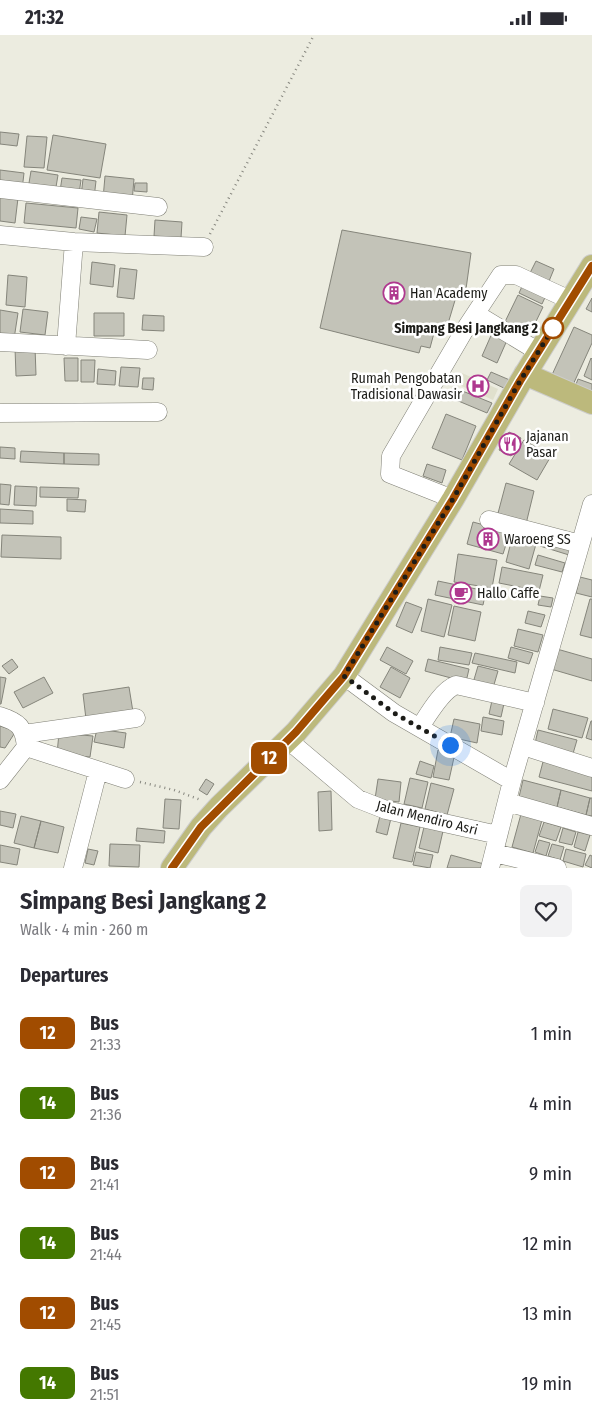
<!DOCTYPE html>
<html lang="en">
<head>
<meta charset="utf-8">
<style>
	body { margin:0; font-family:"Fira Sans Condensed",sans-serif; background:#f2f2f3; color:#2b2b33; height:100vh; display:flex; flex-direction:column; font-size:19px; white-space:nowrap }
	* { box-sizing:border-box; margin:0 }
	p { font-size:16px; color:#7c7c81 }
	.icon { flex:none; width:28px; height:28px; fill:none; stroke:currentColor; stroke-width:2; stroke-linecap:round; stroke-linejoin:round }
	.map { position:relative; height:833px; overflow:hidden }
	.sheet { display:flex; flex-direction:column; background:#fff; flex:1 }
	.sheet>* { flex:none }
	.badge { padding:0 10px; border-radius:8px; font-size:18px; line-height:32px }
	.you { position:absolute; width:25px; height:25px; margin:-12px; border:4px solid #fff; border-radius:50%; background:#1a73e8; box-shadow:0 0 0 8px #1a73e833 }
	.map>.badge { position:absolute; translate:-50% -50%; box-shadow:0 0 0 2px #fff }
	h2 { padding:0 20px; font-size:19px; line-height:45px }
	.round { display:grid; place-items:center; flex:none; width:52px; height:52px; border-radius:8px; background:#f2f2f3 }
	.overview { display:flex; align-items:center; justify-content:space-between; height:85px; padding:0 20px }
	h1 { font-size:24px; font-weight:700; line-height:38px }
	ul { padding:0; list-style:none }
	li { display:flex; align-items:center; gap:15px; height:70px; padding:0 20px }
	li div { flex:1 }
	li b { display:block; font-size:19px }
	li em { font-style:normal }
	li .badge { min-width:55px; font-weight:700; text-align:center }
	.status { display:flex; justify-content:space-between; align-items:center; height:35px; padding:0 25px; background:#fff; direction:ltr }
	.status svg { height:14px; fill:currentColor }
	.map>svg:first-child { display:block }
	.built { fill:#e0e0cd }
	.building { fill:#c3c3b8; stroke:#85857b }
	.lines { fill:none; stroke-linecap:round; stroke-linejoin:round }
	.minor-casing { stroke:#7f7f75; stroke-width:19 }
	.major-casing { stroke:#cdcdcc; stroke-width:24 }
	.path { stroke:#87877f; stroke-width:2.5; stroke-dasharray:1 4; stroke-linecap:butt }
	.minor { stroke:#fff; stroke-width:18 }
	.major { stroke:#bcb97c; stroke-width:22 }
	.line-casing { stroke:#fff; stroke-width:11 }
	.line { stroke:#a14c00; stroke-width:8 }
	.walk { stroke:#1c1c18; stroke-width:5; stroke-dasharray:0 9 }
	.stop-dot { fill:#fff; stroke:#a14c00; stroke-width:2.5 }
	.labels { text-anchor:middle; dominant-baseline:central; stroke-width:5; stroke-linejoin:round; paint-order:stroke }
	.poi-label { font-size:14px; fill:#1c1c18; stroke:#fff; text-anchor:start }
	.stop-label { font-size:14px; font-weight:bold; fill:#1c1c18; stroke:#fff; text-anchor:end }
	.street-label { font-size:14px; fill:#1c1c18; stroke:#fff }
</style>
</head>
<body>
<div class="status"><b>21:32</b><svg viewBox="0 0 49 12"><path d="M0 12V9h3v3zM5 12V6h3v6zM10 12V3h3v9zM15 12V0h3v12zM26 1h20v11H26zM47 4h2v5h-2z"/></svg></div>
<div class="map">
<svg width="592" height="833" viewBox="0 0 592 833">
	<rect width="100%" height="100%" fill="#ecece0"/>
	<!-- built -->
	<path class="built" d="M462 338 498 354 493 365 457 349Z"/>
	<!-- building -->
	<path class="building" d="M0 97 19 99 17 111 0 109Z
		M53 100 106 109 100 143 47 135Z
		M27 101 47 102 44 133 24 132Z
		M0 135 24 138 22 155 0 153Z
		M31 136 58 140 55 158 28 154Z
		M105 141 134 144 132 167 103 164Z
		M62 143 81 145 79 159 60 156Z
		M83 144 96 146 94 163 81 161Z
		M135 148H147V157L134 156Z
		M0 160 18 163 15 188 0 186Z
		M26 168 78 173 76 193 24 188Z
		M99 177 127 180 125 201 97 198Z
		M81 182 97 184 94 197 79 194Z
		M155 185 182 187 181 203 154 201Z
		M342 195 471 218 466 254 456 262 444 302 434 298 430 313 421 311 419 318 320 293Z
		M536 226 554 234 547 251 528 242Z
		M92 227 115 230 113 252 90 249Z
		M120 233 137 235 134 264 117 262Z
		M8 240 27 242 25 272 6 270Z
		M525 245 548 256 542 269 519 258Z
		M518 260 543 272 527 305 502 293Z
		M592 263V277L586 274Z
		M23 274 48 277 45 300 20 297Z
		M0 275 18 278 14 304 0 302Z
		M94 278H124V301H94Z
		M143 280 164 281V296L142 295Z
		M574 292 592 300V308L572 352 551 342Z
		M493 296 508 303 497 328 482 321Z
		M35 312 36 340 16 341 15 313Z
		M64 323H78V346H65Z
		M591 323 592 324V345L584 341Z
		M81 325H95L94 347H81Z
		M121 332 140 333 138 352 119 351Z
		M98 334 116 336 115 350 97 349Z
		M491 337 512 346 508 355 487 345Z
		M143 343H154L153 355 142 354Z
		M578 344 592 349V358L575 352Z
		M460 355 492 368 487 378 456 365Z
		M446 379 476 391 462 425 432 413Z
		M509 397 521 403 511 421 499 415Z
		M524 405 551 421 537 445 509 429Z
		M0 412 15 413V424L0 423Z
		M21 416 64 418V429L20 427Z
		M64 418 99 419V430L64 429Z
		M427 429 446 435 442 448 423 441Z
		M506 448 534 456 526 489 497 482Z
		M0 449 11 450 9 470 0 469Z
		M15 451 37 452 36 471 14 470Z
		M40 452 79 453 78 463 40 462Z
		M67 464 86 465 85 477 67 476Z
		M0 474 33 476V489L0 488Z
		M473 487 510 497 503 519 467 509Z
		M2 500 61 502V524L1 522Z
		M543 502 572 510 569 520 540 511Z
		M512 503 536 509 529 534 506 527Z
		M458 519 497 525 492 553 454 547Z
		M538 520 565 528 562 537 535 530Z
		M502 532 543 540 539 556 499 548Z
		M580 542 592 545V562L576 558Z
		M438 546 486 556 483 570 435 560Z
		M540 561 553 563 551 572 538 570Z
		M428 564 452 570 444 602 421 596Z
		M590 564H592V603L580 600Z
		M406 567 422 573 412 598 396 591Z
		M454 571 481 577 475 606 448 600Z
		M528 576 545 580 541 592 525 588Z
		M518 594 543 600 538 617 514 611Z
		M387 612 413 626 406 639 380 625Z
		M440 612 472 618 469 630 438 625Z
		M511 612 533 618 529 629 508 623Z
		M557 614 592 624V646L551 634Z
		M475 618 517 627 515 638 472 628Z
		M12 624 18 632 9 639 2 631Z
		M428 624 469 634 466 647 425 636Z
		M478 631 498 636 493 653 473 648Z
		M391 632 410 643 400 663 380 652Z
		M0 642 6 643 1 669H0Z
		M44 642 53 658 23 673 14 657Z
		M129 652 133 677 86 684 83 659Z
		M493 661 505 664 501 682 489 679Z
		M553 674 588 683 582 703 548 694Z
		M483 682 504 686 502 700 481 696Z
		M454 684 480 689 477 708 450 702Z
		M591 686H592V705L586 703Z
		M0 691 16 696 5 713 0 712Z
		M97 694 126 698 124 713 94 707Z
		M538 695 577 705 572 722 534 713Z
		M59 698 93 701 90 722 57 719Z
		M438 715 455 718 449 745 433 742Z
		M544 723 592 736V756L539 742Z
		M420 726 434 731 431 743 416 739Z
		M410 743 428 747 422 773 404 769Z
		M206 744 214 749 207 760 199 755Z
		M378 744 401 747 399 767 375 764Z
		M523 745 561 755 557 772 519 762Z
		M431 748 454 754 447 780 425 774Z
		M561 755 590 763 586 780 557 772Z
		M331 756 332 795 319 796 318 757Z
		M590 763H592V781L586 780Z
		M165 764 181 765 179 794 163 793Z
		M0 776 16 779 13 793 0 790Z
		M381 777 392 779 387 800 376 797Z
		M521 779 542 785 533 818 512 812Z
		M21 781 41 786 34 813 14 808Z
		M41 786 64 792 58 818 34 813Z
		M544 787 561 792 556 806 539 801Z
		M401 788 420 792 412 827 393 823Z
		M424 792 443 796 438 818 419 813Z
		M137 793 165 796 164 808 136 806Z
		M563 793 576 797 572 810 559 807Z
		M578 797 590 800 585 816 574 812Z
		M539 805 550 808 546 821 535 817Z
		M110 809 140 810 139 832 109 831Z
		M552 809 564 812 560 825 548 821Z
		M0 810 20 814 17 830 0 827Z
		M88 814 98 816 94 830 85 828Z
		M566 814 586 819 583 832 563 826Z
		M416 817 433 820 430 833 413 830Z
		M451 820 484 829 483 833H447Z
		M590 820 592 821V833L585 830Z"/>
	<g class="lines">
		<!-- minor casing -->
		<g class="minor-casing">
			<path id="minor" d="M0 154 158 172
				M0 200 74 207 204 212
				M476 279 539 317
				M0 307 148 315
				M66 311 74 207
				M0 378 158 377
				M453 464 390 439 391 421 464 296 501 240H516L570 265
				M489 485 580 509
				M344 641 394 678 512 746
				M0 681C19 687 24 692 26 712L0 745
				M420 692C428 680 442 655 456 650L535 668
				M24 699 136 683
				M288 705 358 764 386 775 498 800
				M523 711 592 733
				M26 712 125 744
				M507 767 592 791
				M494 818 557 833
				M73 833 98 736
				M490 833 512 746 592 469"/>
		</g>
		<!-- major casing -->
		<g class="major-casing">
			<path id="major" d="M525 339 592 368
				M172 833 201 792 219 772 296 697 344 641 453 464 521 346 592 231"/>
		</g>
		<!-- path -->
		<path class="path" d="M210 199 314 0
			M140 747 174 755 201 765"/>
		<!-- minor -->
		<use href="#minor" class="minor"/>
		<!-- major -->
		<use href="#major" class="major"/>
	</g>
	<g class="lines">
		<!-- line casing -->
		<g class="line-casing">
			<path id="line" d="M172 833 201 792 296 697 344 641 453 464 520 346 592 231"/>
		</g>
		<!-- line -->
		<use href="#line" class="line"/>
		<!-- walk -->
		<path class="walk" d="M450 710 394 678 344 641 453 464 520 346 555 290 553 293"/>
	</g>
	<!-- icons -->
	<defs>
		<g id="building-ring" transform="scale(1.125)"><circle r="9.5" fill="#fff" stroke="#af388f" stroke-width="1.5"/><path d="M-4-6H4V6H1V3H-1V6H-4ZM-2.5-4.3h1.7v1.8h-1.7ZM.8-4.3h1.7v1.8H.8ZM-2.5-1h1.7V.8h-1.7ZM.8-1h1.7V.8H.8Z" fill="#af388f"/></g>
		<g id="hospital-ring" transform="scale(1.125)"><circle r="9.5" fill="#fff" stroke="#af388f" stroke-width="1.5"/><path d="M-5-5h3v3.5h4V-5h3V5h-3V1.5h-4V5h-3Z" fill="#af388f"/></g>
		<g id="restaurant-ring" transform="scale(1.125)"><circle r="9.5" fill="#fff" stroke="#af388f" stroke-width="1.5"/><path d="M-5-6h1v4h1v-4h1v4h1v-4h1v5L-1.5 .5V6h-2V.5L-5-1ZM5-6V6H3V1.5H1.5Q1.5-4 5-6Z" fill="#af388f"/></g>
		<g id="cafe-ring" transform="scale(1.125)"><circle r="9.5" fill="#fff" stroke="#af388f" stroke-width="1.5"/><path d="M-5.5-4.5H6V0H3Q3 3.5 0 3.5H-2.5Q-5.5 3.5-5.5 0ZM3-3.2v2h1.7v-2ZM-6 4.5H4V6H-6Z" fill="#af388f"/></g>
	</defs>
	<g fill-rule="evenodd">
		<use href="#building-ring" x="394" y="258"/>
		<use href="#hospital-ring" x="478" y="351"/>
		<use href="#restaurant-ring" x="510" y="409"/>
		<use href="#building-ring" x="488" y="504"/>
		<use href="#cafe-ring" x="461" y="558"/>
	</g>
	<!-- markers -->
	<circle class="stop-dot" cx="553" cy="293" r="10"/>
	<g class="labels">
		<!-- poi labels -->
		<g class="poi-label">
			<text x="410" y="258">Han Academy</text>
			<text x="462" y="343" text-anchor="end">Rumah Pengobatan<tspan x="462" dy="16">Tradisional Dawasir</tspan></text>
			<text x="526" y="401">Jajanan<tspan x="526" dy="16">Pasar</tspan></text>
			<text x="504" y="504">Waroeng SS</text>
			<text x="477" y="558">Hallo Caffe</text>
		</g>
		<!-- stop labels -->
		<g class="stop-label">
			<text x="538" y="293">Simpang Besi Jangkang 2</text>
		</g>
		<!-- street labels -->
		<g class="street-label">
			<text transform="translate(427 783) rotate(14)">Jalan Mendiro Asri</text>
		</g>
	</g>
</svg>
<div class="you" style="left:450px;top:710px"></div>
<b class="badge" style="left:269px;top:723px;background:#a14c00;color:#fff">12</b>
</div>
<section class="sheet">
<div class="overview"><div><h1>Simpang Besi Jangkang 2</h1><p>Walk · 4 min · 260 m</p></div><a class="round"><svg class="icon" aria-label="heart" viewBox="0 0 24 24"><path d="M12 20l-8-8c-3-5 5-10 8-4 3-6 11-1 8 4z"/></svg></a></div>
<h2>Departures</h2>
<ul>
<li><span class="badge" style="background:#a14c00;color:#fff">12</span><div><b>Bus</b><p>21:33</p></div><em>1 min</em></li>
<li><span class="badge" style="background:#447800;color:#fff">14</span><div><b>Bus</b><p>21:36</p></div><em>4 min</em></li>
<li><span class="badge" style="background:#a14c00;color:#fff">12</span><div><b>Bus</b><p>21:41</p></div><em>9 min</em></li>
<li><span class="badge" style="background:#447800;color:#fff">14</span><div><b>Bus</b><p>21:44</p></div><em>12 min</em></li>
<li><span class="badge" style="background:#a14c00;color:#fff">12</span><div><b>Bus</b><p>21:45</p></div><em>13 min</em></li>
<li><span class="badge" style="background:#447800;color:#fff">14</span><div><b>Bus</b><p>21:51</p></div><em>19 min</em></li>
</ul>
</section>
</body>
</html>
